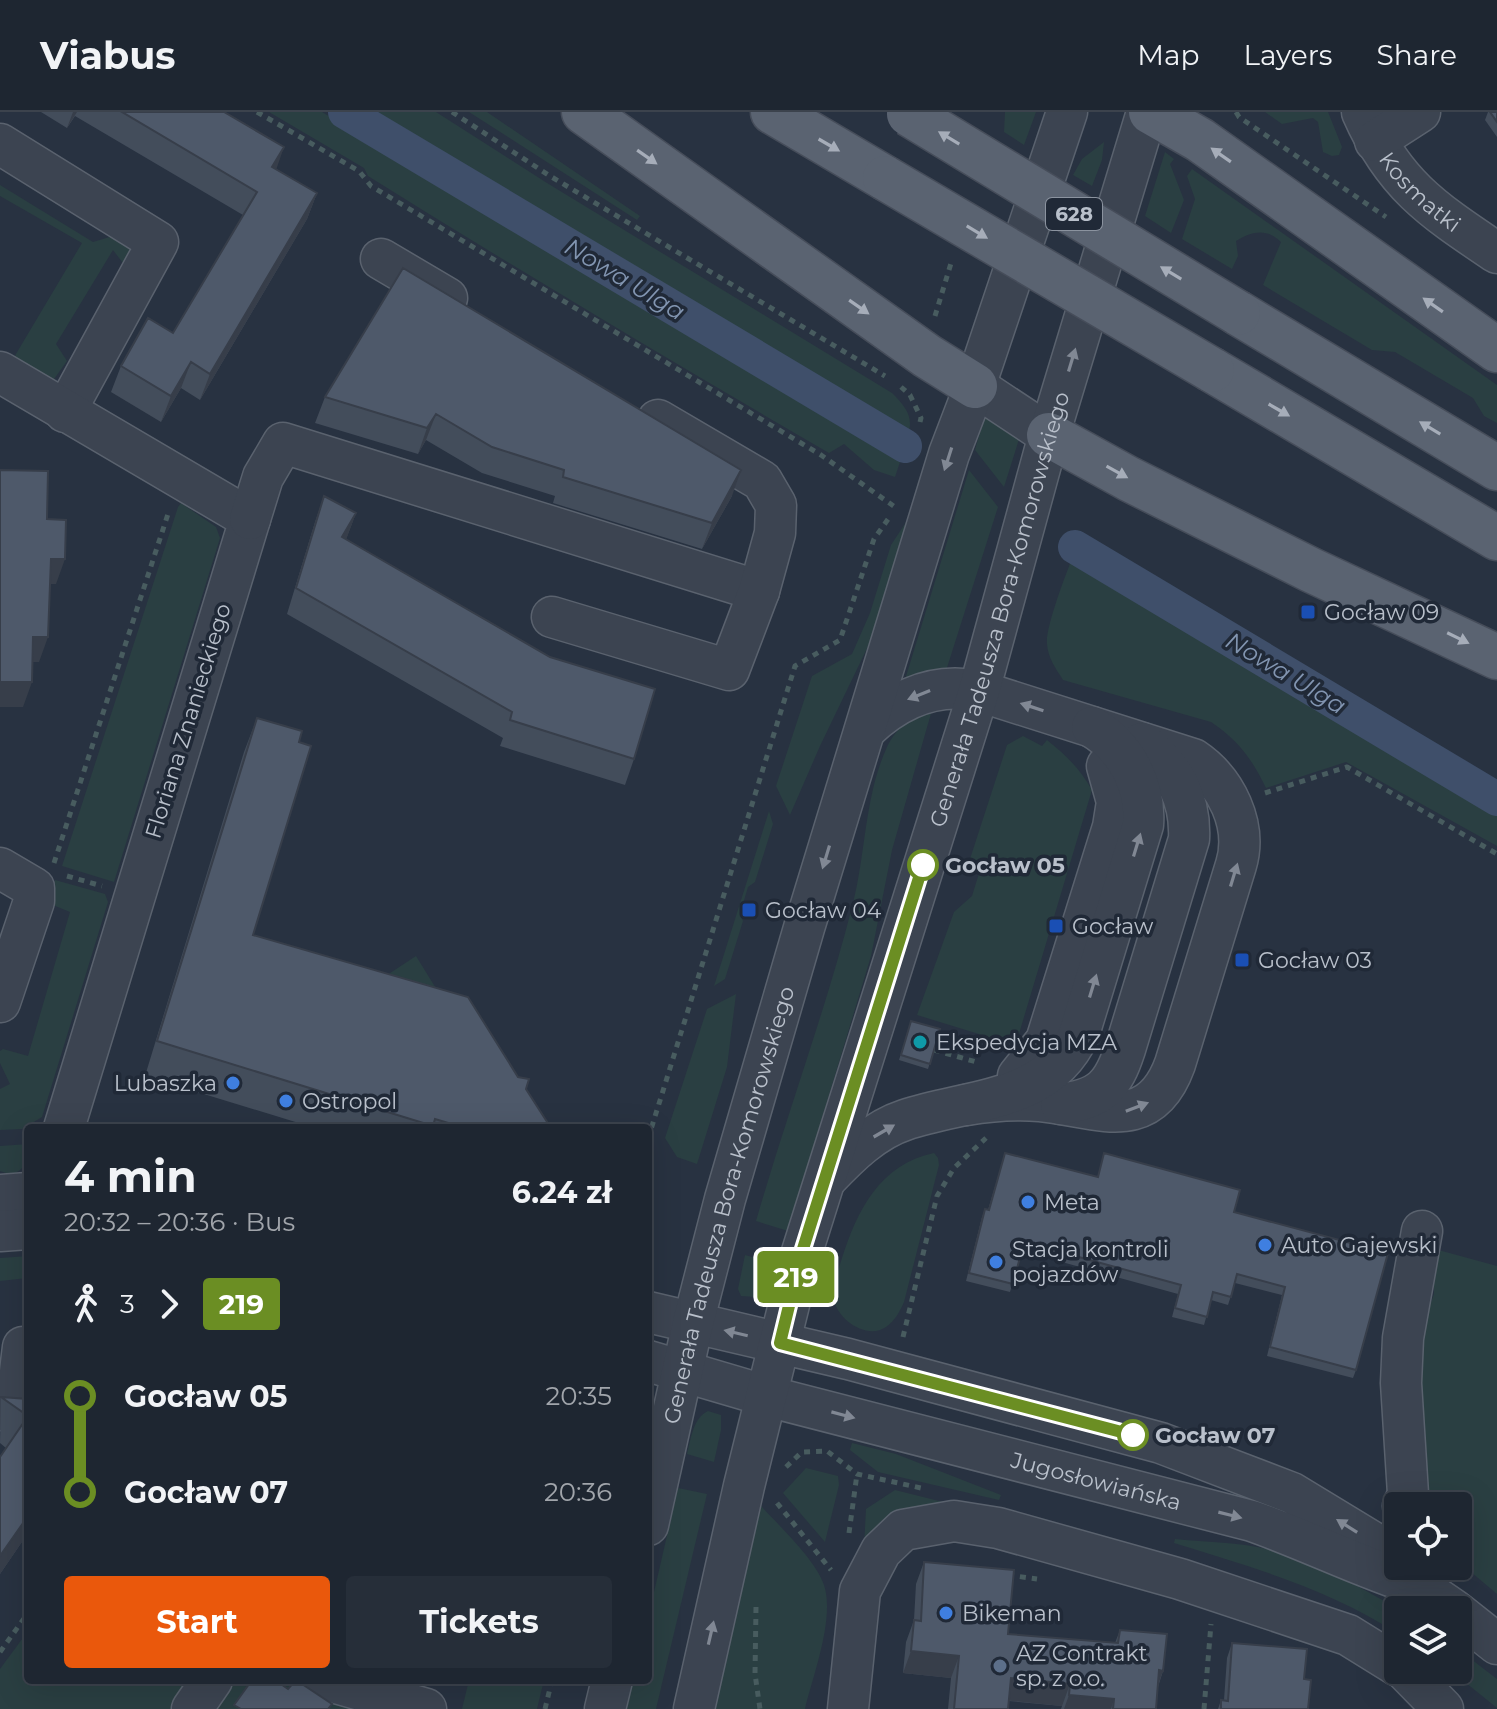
<!DOCTYPE html>
<html lang="en">
<head>
<meta charset="utf-8">
<style>
	body { margin:0; font-family:Montserrat,sans-serif; background:#262e39; color:#f1f3f6; height:100vh; display:flex; flex-direction:column; font-size:30px; white-space:nowrap }
	* { box-sizing:border-box; margin:0 }
	p { font-size:26px; color:#a1a5ab }
	.icon { flex:none; width:44px; height:44px; fill:none; stroke:currentColor; stroke-width:2; stroke-linecap:round; stroke-linejoin:round }
	.map { position:relative; flex:1; overflow:hidden }
	.side { position:absolute; left:24px; top:1012px; width:628px; height:560px; display:flex; flex-direction:column; background:#1e2631; border-radius:8px; box-shadow:0 8px 32px #0002,0 0 0 2px #3c434d }
	.side>* { flex:none }
	.badge { padding:0 16px; border-radius:6px; font-size:28px; line-height:52px }
	.tools { position:absolute; left:1384px; top:1380px; display:grid; gap:16px }
	.tools a { display:grid; place-items:center; width:88px; height:88px; border-radius:8px; background:#1e2631; box-shadow:0 8px 32px #0002,0 0 0 2px #3c434d; font-size:40px }
	.map>.badge { position:absolute; translate:-50% -50%; box-shadow:0 0 0 4px #fff }
	.legs { display:flex; align-items:center; gap:12px; height:88px; padding:0 40px; font-size:26px }
	.legs p { margin-inline-start:auto }
	.headline { display:flex; align-items:center; justify-content:space-between; height:136px; padding:0 40px }
	h1 { font-size:44px; font-weight:700; line-height:60px }
	.button { display:flex; gap:16px; margin-top:auto; padding:16px 40px }
	.button a { flex:1; height:92px; border-radius:8px; background:#ea580c; color:#fff; font-size:32px; font-weight:700; line-height:92px; text-align:center }
	.button a+a { background:#262e39; color:#f1f3f6 }
	ul { padding:0 40px; list-style:none }
	li { display:flex; align-items:center; gap:28px; height:96px; font-size:30px }
	li i { display:grid; place-items:center; width:12px; height:100%; margin:0 10px; background:currentColor }
	li i::after { content:''; width:20px; height:20px; margin:-10px; border:6px solid; border-radius:50%; background:#1e2631 }
	li p { margin-inline-start:auto }
	li:first-child i { background:linear-gradient(#0000 50%,currentColor 0) }
	li:last-child i { background:linear-gradient(currentColor 50%,#0000 0) }
	header { display:flex; align-items:center; gap:48px; box-sizing:border-box; height:112px; padding:0 40px; background:#1e2631; border-bottom:2px solid #3c434d }
	header strong { font-size:38px }
	nav { display:flex; gap:44px; margin-inline-start:auto; font-size:28px }
	.map>svg:first-child { display:block }
	.green { fill:#2a3f42 }
	.lines { fill:none; stroke-linecap:round; stroke-linejoin:round }
	.canal { stroke:#3f4f6a; stroke-width:34 }
	.minor-casing { stroke:#5a626e; stroke-width:43 }
	.major-casing { stroke:#464d5a; stroke-width:47 }
	.path { stroke:#485c5f; stroke-width:5; stroke-dasharray:6 6; stroke-linecap:butt }
	.minor { stroke:#3c4451; stroke-width:40 }
	.major { stroke:#5a6371; stroke-width:44 }
	.major-bridge-casing { stroke:#464d5a; stroke-width:47; stroke-linecap:butt }
	.major-bridge { stroke:#5a6371; stroke-width:44 }
	.wall { fill:#434d5b }
	.shaded-wall { fill:#373e4a }
	.building { fill:#4e596a; stroke:#373e4a; stroke-width:2 }
	.oneway { fill:#a6adb9 }
	.oneway2 { fill:#818894 }
	.line-1-casing { stroke:#fff; stroke-width:18 }
	.line-1 { stroke:#6b8e23; stroke-width:12 }
	.transit-dot { fill:#1a4fb4; stroke:#202937; stroke-width:3 }
	.stop-1-dot { fill:#fff; stroke:#6b8e23; stroke-width:4 }
	.culture-dot { fill:#0f9aa8; stroke:#202937; stroke-width:3 }
	.shop-dot { fill:#3f7fe0; stroke:#202937; stroke-width:3 }
	.service-dot { fill:#5c6f8a; stroke:#202937; stroke-width:3 }
	.labels { text-anchor:middle; dominant-baseline:central; stroke-width:7; stroke-linejoin:round; paint-order:stroke }
	.shield { fill:#202937; stroke:#8b939f; stroke-width:2 }
	.shield-label { font-size:20px; font-weight:bold; fill:#b9c0cb }
	.street-label { font-size:22px; fill:#b9c0cb; stroke:#202937 }
	.poi-label { font-size:22px; fill:#b9c0cb; stroke:#202937; text-anchor:start }
	.stop-label { font-size:22px; font-weight:bold; fill:#b9c0cb; stroke:#202937; text-anchor:start }
	.water-label { font-size:24px; font-style:italic; fill:#8295b1; stroke:#202937 }
</style>
</head>
<body>
<header>
<strong>Viabus</strong>
<nav><a>Map</a><a>Layers</a><a>Share</a></nav>
</header>
<div class="map">
<svg width="1497" height="1597" viewBox="0 0 1497 1597">
	<rect width="100%" height="100%" fill="#283241"/>
	<!-- green -->
	<path class="green" d="M269 0H322L902 344 895 365 874 358 844 332 829 341C674 251 520 159 368 64L364 56Z
		M362 0H436L547 71 892 281C906 295 915 306 907 325Z
		M469 0H487L640 104 637 108Z
		M1005 0H1036L1024 33 1004 20Z
		M1265 0H1328L1342 35 1339 43 1332 44 1323 40 1318 10 1313 6 1282 12Z
		M1104 30 1102 48 1092 74 1073 63 1082 47Z
		M1165 40 1174 47 1170 52 1184 88 1171 121 1145 104Z
		M1192 57 1497 273V311L1484 304 1473 286 1395 240 1372 238 1263 173 1281 130C1267 116 1252 119 1236 129L1238 144 1232 157 1182 127 1195 87 1187 64Z
		M0 73 93 130 123 121C134 134 132 144 129 159L113 138 56 232 67 249 49 274 0 247V239L13 247 82 131 0 84Z
		M985 303 1020 324 1004 375 975 338Z
		M969 358 998 395 945 562 904 571Z
		M181 391 216 415 220 426 114 770 62 754 178 395Z
		M912 401 872 526 820 634 790 703 776 674 812 564 852 542 870 501 891 433Z
		M1073 444 1497 697V734L1346 650 1266 676C1252 647 1238 628 1211 610L1063 568C1056 557 1048 546 1047 532 1045 516 1066 462 1073 444Z
		M932 598 892 738 871 844 788 1119 756 1109C786 1004 825 901 852 795 866 743 864 685 887 635 897 614 911 606 932 598Z
		M1023 624 1042 634 1047 628C1066 643 1080 657 1092 678L1018 925 1008 931 917 903 954 800 972 784 981 755 969 750 1007 633Z
		M769 699 773 712 755 770 748 775 740 802 743 809 725 867 714 874Z
		M55 768 105 782 108 790 42 1005 22 1017 0 1018V977L10 972 0 951V939L3 937 28 944 70 800 48 791Z
		M416 844 453 904 378 869Z
		M736 882 727 955 697 1052 677 1045 665 1026 707 897Z
		M28 1032C28 1049 27 1055 12 1063L0 1059V1034Z
		M934 1041 938 1046 939 1053 904 1190C900 1199 895 1209 886 1215 867 1228 838 1208 834 1188 831 1174 838 1160 842 1146 857 1099 880 1052 934 1041Z
		M1431 1136 1497 1154V1482L1458 1449V1394H1419L1414 1269 1422 1246 1424 1210 1434 1182V1149Z
		M745 1143 776 1152 771 1167 756 1185 741 1184 738 1177Z
		M28 1144V1166L0 1169V1146Z
		M708 1299 721 1303V1318L714 1350 687 1342C691 1327 693 1306 708 1299Z
		M852 1331 896 1342 1001 1383 999 1388 878 1360 850 1338Z
		M806 1356 838 1364 839 1373 825 1430 783 1381Z
		M678 1376 707 1382 656 1597H627L633 1568H648V1506Z
		M895 1378 955 1393 864 1435 866 1397Z
		M761 1394C780 1415 815 1447 824 1473 835 1507 813 1563 805 1597H714Z
		M1175 1427C1202 1430 1230 1430 1257 1435 1307 1444 1356 1473 1400 1498L1398 1522C1330 1477 1251 1455 1174 1431Z
		M28 1519V1568H197L176 1597H0V1557Z
		M1458 1537 1497 1567V1596L1450 1558H1458Z
		M235 1568H293L379 1594V1597H208L224 1575Z
		M469 1568H544L537 1597H462Z"/>
	<g class="lines">
		<!-- canal -->
		<path class="canal" d="M345 0 905 334
			M1075 435 1497 687"/>
		<!-- minor casing -->
		<g class="minor-casing">
			<g id="minor">
				<path id="s1" d="M1362 0C1394 73 1433 98 1497 141"/>
				<path d="M1375 29 1420 0"/>
				<path d="M0 32 158 130 65 300"/>
				<path d="M381 147 447 186"/>
				<path d="M0 260 250 407 64 1016"/>
				<path d="M975 274 1049 323"/>
				<path d="M250 407 263 365 283 331 759 479"/>
				<path d="M552 505 729 558 759 479 775 421 776 393 762 369 658 308"/>
				<path d="M867 616C899 586 936 570 979 579L1193 647C1226 669 1248 713 1236 753L1175 952C1149 1024 1096 994 1040 989 1015 987 990 989 966 993"/>
				<path d="M0 756 34 776V789L0 890"/>
				<path d="M1018 964 1046 929 1113 715 1117 690 1107 654"/>
				<path d="M1061 992C1101 987 1113 974 1125 937L1189 727C1191 687 1174 655 1142 631"/>
				<path d="M827 1066C849 1043 874 1018 905 1008 967 987 1048 991 1079 922L1143 713C1146 673 1126 635 1092 615"/>
				<path d="M0 1083 28 1081"/>
				<path d="M0 1119 28 1117"/>
				<path d="M648 1200 848 1247 1161 1331 1292 1381 1384 1437 1398 1451"/>
				<path id="s2" d="M648 1249 767 1284 1252 1409C1309 1429 1362 1456 1419 1474"/>
				<path d="M0 1298 18 1276 23 1235"/>
				<path d="M1403 1394 1408 1382 1401 1271 1403 1226 1422 1119"/>
				<path id="s3" d="M648 1413 693 1211 725 1087 804 816 949 342 975 274 1067 0"/>
				<path d="M1401 1455 1419 1474 1454 1498"/>
				<path d="M1458 1501 1497 1532"/>
				<path d="M1405 1558 1443 1597"/>
				<path d="M326 1568 426 1597"/>
				<path d="M192 1597 212 1568"/>
				<path d="M605 1597 612 1568"/>
				<path id="s4" d="M694 1597 744 1374 802 1140 979 579 1049 323 1147 0"/>
				<path d="M848 1597 860 1479 881 1439 903 1418 954 1409 998 1416 1180 1467 1348 1523 1398 1554"/>
			</g>
		</g>
		<!-- major casing -->
		<g class="major-casing">
			<path id="major" d="M584 0 927 244 975 274
				M773 0 885 66
				M1151 0 1200 28 1497 238
				M1238 201 1497 356
				M1212 258 1497 426
				M1049 323 1129 367 1311 458 1497 545"/>
		</g>
		<!-- path -->
		<path class="path" d="M257 0 359 59 371 74 821 343 895 395
			M452 0 550 64 885 264
			M1236 0 1239 5 1386 105
			M935 204 952 148
			M901 275 910 283 921 306 920 310
			M1265 681 1347 655 1497 742
			M54 751 169 399
			M67 764 102 774
			M934 938 980 951
			M648 1027 795 554 840 528 874 427 891 403
			M903 1225 937 1084 954 1056 986 1026
			M786 1355 802 1340 827 1339 857 1362 921 1376
			M777 1391 831 1458
			M849 1421 857 1362
			M1008 1463 1037 1467
			M756 1495 755 1562 760 1597
			M0 1540 28 1501
			M545 1597 552 1568
			M1204 1597 1211 1512"/>
		<!-- minor -->
		<use href="#minor" class="minor"/>
		<!-- major -->
		<use href="#major" class="major"/>
		<!-- major-bridge casing -->
		<g class="major-bridge-casing">
			<path id="major-bridge" d="M909 2 1238 201
				M885 66 1212 258"/>
		</g>
		<!-- major-bridge -->
		<use href="#major-bridge" class="major-bridge"/>
	</g>
	<!-- wall -->
	<path class="wall" d="M41 0H224L276 57 317 81 307 107 200 288 181 276 161 310 111 280 121 254 173 221 243 103 75 4 67 16Z
		M1488 0H1497V25L1485 8Z
		M403 156 732 384 702 437 553 391 555 384 482 361 426 328 418 342 315 311 325 285Z
		M324 384 356 401 346 427 634 647 625 673 500 634 503 626 287 502 315 410Z
		M257 606 299 630 253 823 518 965 551 1016H315L145 964 244 640Z
		M911 909 940 917 928 957 899 948Z
		M1005 1041 1234 1100 1356 1258 1353 1266 1267 1244 1282 1183 1235 1171 1228 1193 1211 1188 1204 1213 1172 1205 1178 1182 1022 1139 1010 1180 966 1169 982 1105 985 1097 988 1098Z
		M1 1285 28 1287V1421L0 1462V1345L6 1336 0 1331Z
		M924 1450 1008 1522 1115 1531 1120 1518 1163 1559 1158 1575 1156 1597H1061L1062 1594 1009 1589 1008 1597H948L951 1566 903 1561 906 1530 914 1508 916 1472Z
		M1232 1531 1304 1567 1308 1597H1218L1221 1588H1224L1227 1546Z"/>
	<!-- shaded-wall -->
	<path class="shaded-wall" d="M73 0H77L67 16Z
		M284 35 275 61 272 55Z
		M317 81 307 107 200 288 210 262Z
		M191 250 181 276 161 310 171 284Z
		M436 302 426 328 418 342 427 316Z
		M741 358 732 384 702 437 712 411Z
		M356 401 346 428 342 425Z
		M51 447H65L56 472H42Z
		M33 525H48L39 550H24Z
		M0 570H32L23 595H0Z
		M28 1404V1421L0 1462V1444Z
		M911 1539 959 1544 951 1566 903 1561Z
		M1159 1558 1163 1559 1155 1581Z
		M1011 1566 1070 1572 1062 1594 1003 1588Z
		M1069 1583 1114 1587 1111 1597H1064Z"/>
	<!-- building -->
	<path class="building" d="M122 0H224L284 35 272 55 317 81 210 262 191 250 171 284 121 254 148 206 173 221 257 80Z
		M1490 0H1497V10Z
		M403 156 741 358 712 411 563 365 564 358 492 335 436 302 427 316 325 285Z
		M0 358 48 359 47 407 66 408 65 447H51L48 525H33L32 570H0Z
		M324 384 356 401 342 425 550 545 655 577 634 647 510 608 512 600 296 476Z
		M257 606 302 619 299 630 311 634 253 823 468 885 518 965 529 967 526 977 551 1016H465L435 1007 433 1014 157 929Z
		M911 909 940 917 930 952 901 943Z
		M1005 1041 1098 1065 1104 1041 1240 1078 1234 1100 1388 1141 1356 1258 1270 1235 1285 1175 1237 1162 1231 1185 1213 1180 1207 1205 1175 1196 1181 1173 1024 1130 1013 1172 969 1161 985 1097 989 1098Z
		M1 1285 28 1287V1404L0 1444V1345L28 1304Z
		M924 1450 1014 1458 1008 1522 1118 1531 1120 1518 1167 1522 1163 1559 1159 1558 1156 1597H1113L1114 1587 1069 1583 1070 1572 1011 1566 1008 1597H954L959 1544 911 1539 914 1508 921 1509Z
		M1232 1531 1307 1537 1304 1567 1311 1568 1308 1597H1221V1588L1228 1589Z
		M252 1568H275L288 1577 296 1568 332 1592 328 1597H241L234 1593Z"/>
	<!-- one-way arrows -->
	<defs><path id="oneway-solid" d="M-6-.8H1V-3.2L6.5 0L1 3.2V.8H-6Z" transform="scale(2)"/></defs>
	<g class="oneway">
		<use href="#oneway-solid" transform="translate(949 26) rotate(-149)"/>
		<use href="#oneway-solid" transform="translate(829 33) rotate(30)"/>
		<use href="#oneway-solid" transform="translate(1221 43) rotate(-145)"/>
		<use href="#oneway-solid" transform="translate(647 45) rotate(35)"/>
		<use href="#oneway-solid" transform="translate(977 120) rotate(31)"/>
		<use href="#oneway-solid" transform="translate(1171 161) rotate(-149)"/>
		<use href="#oneway-solid" transform="translate(1433 193) rotate(-145)"/>
		<use href="#oneway-solid" transform="translate(859 195) rotate(35)"/>
		<use href="#oneway-solid" transform="translate(1279 298) rotate(30)"/>
		<use href="#oneway-solid" transform="translate(1430 316) rotate(-149)"/>
		<use href="#oneway-solid" transform="translate(1117 360) rotate(29)"/>
		<use href="#oneway-solid" transform="translate(1458 526) rotate(26)"/>
	</g>
	<g class="oneway2">
		<use href="#oneway-solid" transform="translate(1072 248) rotate(-73)"/>
		<use href="#oneway-solid" transform="translate(948 347) rotate(108)"/>
		<use href="#oneway-solid" transform="translate(919 583) rotate(158)"/>
		<use href="#oneway-solid" transform="translate(1032 595) rotate(-162)"/>
		<use href="#oneway-solid" transform="translate(1137 733) rotate(-73)"/>
		<use href="#oneway-solid" transform="translate(826 745) rotate(107)"/>
		<use href="#oneway-solid" transform="translate(1234 763) rotate(-73)"/>
		<use href="#oneway-solid" transform="translate(1093 874) rotate(-73)"/>
		<use href="#oneway-solid" transform="translate(1137 995) rotate(-21)"/>
		<use href="#oneway-solid" transform="translate(884 1019) rotate(-30)"/>
		<use href="#oneway-solid" transform="translate(736 1221) rotate(-167)"/>
		<use href="#oneway-solid" transform="translate(843 1303) rotate(15)"/>
		<use href="#oneway-solid" transform="translate(1230 1403) rotate(14)"/>
		<use href="#oneway-solid" transform="translate(1347 1414) rotate(-148)"/>
		<use href="#oneway-solid" transform="translate(711 1521) rotate(-77)"/>
	</g>
	<g class="lines">
		<!-- line-1 casing -->
		<g class="line-1-casing">
			<path id="line-1" d="M923 753 802 1140 780 1231 1133 1323"/>
		</g>
		<!-- line-1 -->
		<use href="#line-1" class="line-1"/>
	</g>
	<!-- markers -->
	<g class="transit-dot">
		<rect x="1300" y="492" width="16" height="16" rx="4"/>
		<rect x="741" y="790" width="16" height="16" rx="4"/>
		<rect x="1048" y="806" width="16" height="16" rx="4"/>
		<rect x="1234" y="840" width="16" height="16" rx="4"/>
	</g>
	<g class="stop-1-dot">
		<circle cx="923" cy="753" r="14"/>
		<circle cx="1133" cy="1323" r="14"/>
	</g>
	<circle class="culture-dot" cx="920" cy="930" r="8"/>
	<g class="shop-dot">
		<circle cx="233" cy="971" r="8"/>
		<circle cx="286" cy="989" r="8"/>
		<circle cx="1028" cy="1090" r="8"/>
		<circle cx="1265" cy="1133" r="8"/>
		<circle cx="996" cy="1150" r="8"/>
		<circle cx="946" cy="1501" r="8"/>
	</g>
	<circle class="service-dot" cx="1000" cy="1554" r="8"/>
	<g class="labels">
		<!-- shield labels -->
		<rect class="shield" x="1046" y="86" width="56" height="32" rx="6"/>
		<g class="shield-label">
			<text x="1074" y="102">628</text>
		</g>
		<!-- street labels -->
		<g class="street-label">
			<text stroke="none"><textPath href="#s1" startOffset="100">Kosmatki</textPath></text>
			<text stroke="none"><textPath href="#s4" startOffset="1142">Generała Tadeusza Bora-Komorowskiego</textPath></text>
			<text transform="translate(188 609) rotate(-73)">Floriana Znanieckiego</text>
			<text stroke="none"><textPath href="#s3" startOffset="330">Generała Tadeusza Bora-Komorowskiego</textPath></text>
			<text stroke="none"><textPath href="#s2" startOffset="464">Jugosłowiańska</textPath></text>
		</g>
		<!-- poi labels -->
		<g class="poi-label">
			<text x="1324" y="500">Gocław 09</text>
			<text x="765" y="798">Gocław 04</text>
			<text x="1072" y="814">Gocław</text>
			<text x="1258" y="848">Gocław 03</text>
			<text x="936" y="930">Ekspedycja MZA</text>
			<text x="217" y="971" text-anchor="end">Lubaszka</text>
			<text x="302" y="989">Ostropol</text>
			<text x="1044" y="1090">Meta</text>
			<text x="1281" y="1133">Auto Gajewski</text>
			<text x="1012" y="1137">Stacja kontroli<tspan x="1012" dy="25">pojazdów</tspan></text>
			<text x="962" y="1501">Bikeman</text>
			<text x="1016" y="1541">AZ Contrakt<tspan x="1016" dy="25">sp. z o.o.</tspan></text>
		</g>
		<!-- stop labels -->
		<g class="stop-label">
			<text x="945" y="753">Gocław 05</text>
			<text x="1155" y="1323">Gocław 07</text>
		</g>
		<!-- water labels -->
		<g class="water-label">
			<text transform="translate(625 167) rotate(31)">Nowa Ulga</text>
			<text transform="translate(1286 561) rotate(31)">Nowa Ulga</text>
		</g>
	</g>
</svg>
<div class="tools">
<a><svg class="icon" aria-label="locate" viewBox="0 0 24 24"><circle cx="12" cy="12" r="6"/><path d="M12 2v4M12 18v4M2 12h4M18 12h4"/></svg></a>
<a><svg class="icon" aria-label="layers" viewBox="0 0 24 24"><path d="M12 4l9 5-9 5-9-5zM3 14l9 5 9-5"/></svg></a>
</div>
<b class="badge" style="left:796px;top:1165px;background:#6b8e23;color:#fff">219</b>
<section class="side">
<div class="headline"><div><h1>4 min</h1><p>20:32 – 20:36 · Bus</p></div><b>6.24 zł</b></div>
<div class="legs"><svg class="icon" aria-label="walk" viewBox="0 0 24 24"><circle cx="13" cy="4" r="2"/><path d="M13 8l-2 6 4 7M11 14l-3 7M7 12l3-4h3l4 4"/></svg>3<svg class="icon" aria-label="forward" viewBox="0 0 24 24"><path d="M9 5l7 7-7 7"/></svg><b class="badge" style="background:#6b8e23;color:#fff">219</b></div>
<ul>
<li><i style="color:#6b8e23"></i><b>Gocław 05</b><p>20:35</p></li>
<li><i style="color:#6b8e23"></i><b>Gocław 07</b><p>20:36</p></li>
</ul>
<div class="button"><a>Start</a><a>Tickets</a></div>
</section>
</div>
</body>
</html>
